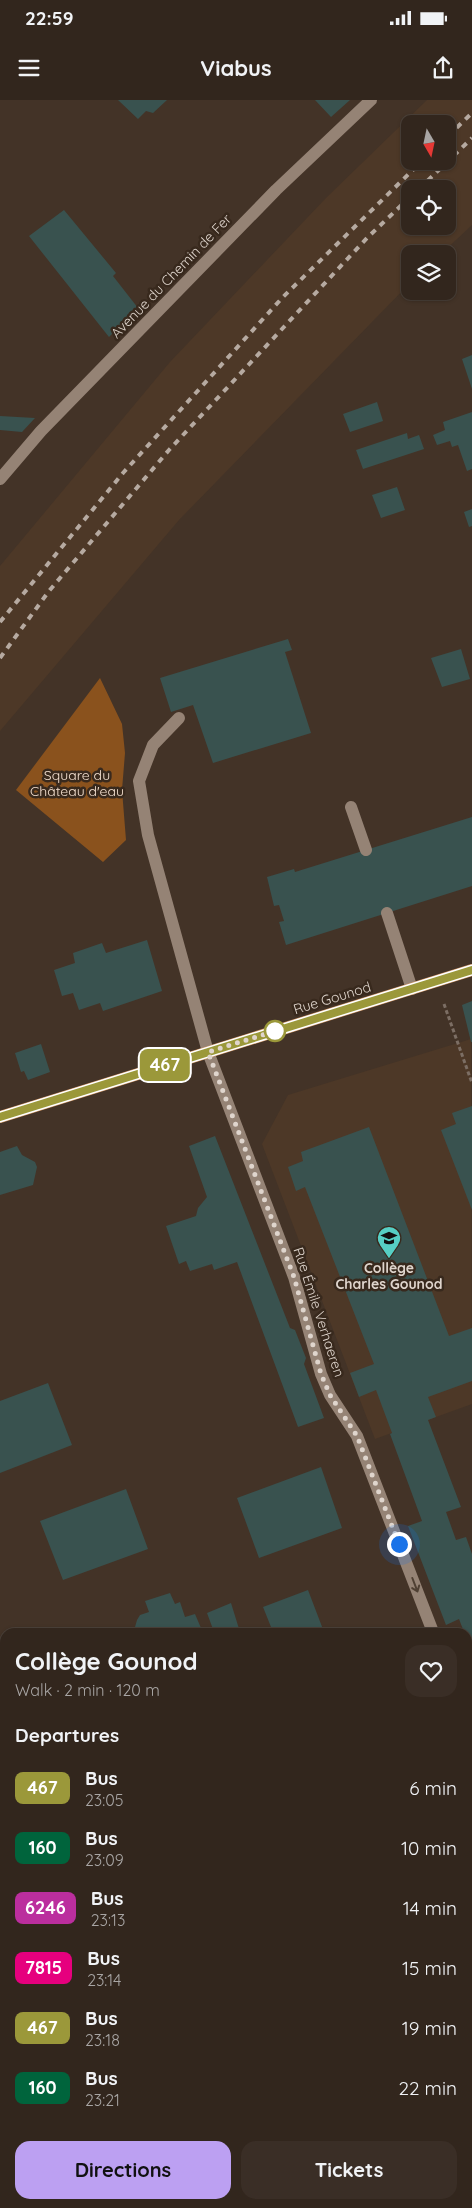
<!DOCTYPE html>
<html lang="en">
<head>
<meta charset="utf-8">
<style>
	body { margin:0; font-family:Quicksand,sans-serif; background:#3a2e26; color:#f1f3f6; height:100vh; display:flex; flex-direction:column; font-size:19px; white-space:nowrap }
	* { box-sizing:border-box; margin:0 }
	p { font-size:16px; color:#a8a5a4 }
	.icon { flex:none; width:28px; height:28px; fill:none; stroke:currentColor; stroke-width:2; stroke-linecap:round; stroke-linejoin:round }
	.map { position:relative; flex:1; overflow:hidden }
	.sheet { position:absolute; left:0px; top:1528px; width:472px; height:581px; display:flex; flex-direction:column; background:#32261d; border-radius:15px 15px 0 0; box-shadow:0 1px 4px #0004,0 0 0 1px #4d433b }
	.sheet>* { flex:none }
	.badge { padding:0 10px; border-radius:8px; font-size:18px; line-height:32px }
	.needle { width:32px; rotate:171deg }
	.controls { position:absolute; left:401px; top:15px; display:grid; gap:10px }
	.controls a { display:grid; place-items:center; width:55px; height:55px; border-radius:10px; background:#32261d; box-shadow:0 1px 4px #0004,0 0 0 1px #4d433b; font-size:25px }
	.you { position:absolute; width:25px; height:25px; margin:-12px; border:4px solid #fff; border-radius:50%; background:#1a73e8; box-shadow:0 0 0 8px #1a73e833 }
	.map>.badge { position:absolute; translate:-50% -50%; box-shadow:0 0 0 2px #fff }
	h2 { padding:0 15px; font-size:19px; line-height:45px }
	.round { display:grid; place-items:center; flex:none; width:52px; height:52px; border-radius:15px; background:#3a2e26 }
	.head { display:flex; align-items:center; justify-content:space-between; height:85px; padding:0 15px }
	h1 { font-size:24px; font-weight:700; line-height:38px }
	.primary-button { display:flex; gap:10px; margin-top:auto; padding:10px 15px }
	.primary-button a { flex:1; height:58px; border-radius:15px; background:#bca0f2; color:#111; font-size:20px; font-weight:700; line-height:58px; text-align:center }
	.primary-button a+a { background:#3a2e26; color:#f1f3f6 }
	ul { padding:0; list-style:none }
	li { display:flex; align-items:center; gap:15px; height:60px; padding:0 15px }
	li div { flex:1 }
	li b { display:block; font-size:19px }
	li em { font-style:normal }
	li .badge { min-width:55px; font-weight:700; text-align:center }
	.status { display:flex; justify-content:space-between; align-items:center; height:35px; padding:0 25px; background:#32261d; direction:ltr }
	.status svg { height:14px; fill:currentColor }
	header { display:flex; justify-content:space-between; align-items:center; height:65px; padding:0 15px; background:#32261d; font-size:22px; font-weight:700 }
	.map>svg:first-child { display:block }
	.built { fill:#4d3827; fill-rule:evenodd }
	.green { fill:#8a521d }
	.building { fill:#39524f }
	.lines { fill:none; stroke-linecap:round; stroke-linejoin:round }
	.path { stroke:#7c6e64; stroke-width:3; stroke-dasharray:4 2.5; stroke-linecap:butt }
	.lane { stroke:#958375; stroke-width:12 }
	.street { stroke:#958375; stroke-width:12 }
	.primary { stroke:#cf9460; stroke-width:12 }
	.rail { stroke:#b6aaa1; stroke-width:4; stroke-dasharray:6 6; stroke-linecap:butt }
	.oneway { stroke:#4f4033 }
	.line-casing { stroke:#fff; stroke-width:11 }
	.line { stroke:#9b983a; stroke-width:8 }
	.walk { stroke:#dfd5cd; stroke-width:5; stroke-dasharray:0 9 }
	.stop-dot { fill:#fff; stroke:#9b983a; stroke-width:2.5 }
	.labels { text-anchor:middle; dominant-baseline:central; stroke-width:5; stroke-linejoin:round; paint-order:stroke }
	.street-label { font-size:14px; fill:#dfd5cd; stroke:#38291d }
	.park-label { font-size:14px; fill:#f4e0d0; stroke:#38291d }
	.poi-label { font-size:14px; font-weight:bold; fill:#dfd5cd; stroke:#38291d }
</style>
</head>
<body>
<div class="status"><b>22:59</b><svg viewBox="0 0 49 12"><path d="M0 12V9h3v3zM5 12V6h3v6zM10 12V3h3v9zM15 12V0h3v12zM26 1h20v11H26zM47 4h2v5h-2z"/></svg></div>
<header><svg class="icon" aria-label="menu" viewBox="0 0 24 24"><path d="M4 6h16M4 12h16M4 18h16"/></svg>Viabus<svg class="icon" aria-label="share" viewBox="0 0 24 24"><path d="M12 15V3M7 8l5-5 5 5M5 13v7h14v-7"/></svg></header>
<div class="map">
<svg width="472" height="2108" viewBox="0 0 472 2108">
	<rect width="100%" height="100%" fill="#433327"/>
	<!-- built -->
	<path class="built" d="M427 0H472V125L441 154H410V183L179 420 0 631V466L170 262 326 98ZM410 24H448V61H410ZM410 89H448V126H410Z
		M471 939 472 1304 375 1339 262 1044 288 995Z"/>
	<!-- green -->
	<path class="green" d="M100 578 122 624 125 653 122 690 126 740 103 762 16 690Z"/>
	<!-- building -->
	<path class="building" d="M118 0H167L153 13 146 11 138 19Z
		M315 0H350L331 17Z
		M64 110 116 173 113 176 138 208 109 237 29 136Z
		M472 255V289L462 259Z
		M377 302 383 321 350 332 343 314Z
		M472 312V369L467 371 458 345 452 347 450 341 437 345 433 335 445 330 443 322Z
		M0 316 35 318 22 332 0 330Z
		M407 333 408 339 419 335 424 349 363 369 356 350Z
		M397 387 405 410 381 418 372 395Z
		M472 409V426L469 427 464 412Z
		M288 539 292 550 285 552 311 633 213 663 193 605 171 612 160 578Z
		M461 549 470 579 442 587 431 558Z
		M472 717V786L286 845 279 822 284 821 279 805 274 806 267 777 294 769 295 772Z
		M147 840 162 891 103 911 100 903 79 910 73 893 62 896 54 870 75 863 73 853 102 843 106 853Z
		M472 901V942H471L462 905Z
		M41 944 50 972 28 980 24 971 21 972 15 953Z
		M472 1006V1110L441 1030 456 1024 452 1013Z
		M369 1027 449 1236 472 1228V1281L428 1297 436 1317 428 1320 461 1407 446 1412 456 1440 466 1437 472 1454V1553L468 1542V1532H464L459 1519 446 1525 408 1426 422 1421 390 1334 392 1333 376 1290 359 1297 350 1273 374 1264 305 1087 296 1091 288 1067 303 1061 301 1052Z
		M215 1036 290 1228 295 1230 306 1258 304 1264 324 1318 298 1327 237 1162 214 1170 212 1164 190 1171 186 1161 179 1164 166 1126 196 1116 198 1108 207 1097 189 1046Z
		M17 1046 22 1055 35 1062 37 1067 33 1085 0 1095V1052Z
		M48 1283 72 1345 0 1373V1301Z
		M321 1367 342 1428 259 1458 237 1398Z
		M126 1389 148 1449 63 1480 40 1421Z
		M308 1490 324 1532H273L263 1507Z
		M170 1493 175 1504 180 1502 185 1517 195 1514 201 1528 205 1527 207 1532H138L135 1527 137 1520 140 1515 149 1512 145 1501Z
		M231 1503 240 1532H214L207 1513Z
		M468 1689 472 1699V1790L468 1791Z
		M5 1765V1802L0 1804V1767Z
		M472 1890V1912L468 1901V1892Z
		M47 2104H125L124 2108H43Z
		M368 2104H401L419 2107 367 2108Z"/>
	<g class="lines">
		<!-- path -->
		<path class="path" d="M444 904 472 983"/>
		<!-- lane -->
		<path class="lane" d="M179 618 153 645 139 681 148 735 208 952
			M351 707 366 750
			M387 813 412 889"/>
		<!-- street -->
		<path class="street" d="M0 379 41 331 276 90 371 0
			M208 952 294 1177 321 1274 330 1295 357 1336 433 1532
			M0 1606 5 1619
			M468 1630 472 1640
			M193 2104 195 2108"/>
		<!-- primary -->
		<path class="primary" d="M0 1017 472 870"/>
		<!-- rail -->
		<path class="rail" d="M448 36 472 13
			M419 89 472 38
			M0 522 123 373 283 197 422 61
			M0 558 49 491 169 350 367 138 410 97"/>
	</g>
	<!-- one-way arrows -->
	<defs><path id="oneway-shaft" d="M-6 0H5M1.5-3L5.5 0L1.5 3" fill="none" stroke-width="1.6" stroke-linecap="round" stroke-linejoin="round" transform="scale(1.25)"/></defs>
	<use class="oneway" href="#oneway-shaft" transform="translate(415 1485) rotate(69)"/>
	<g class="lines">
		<!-- line casing -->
		<g class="line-casing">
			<path id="line" d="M0 1017 472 870"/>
		</g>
		<!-- line -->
		<use href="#line" class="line"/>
		<!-- walk -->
		<path class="walk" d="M275 931 282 929 208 952 294 1177 321 1274 330 1295 357 1336 399 1444"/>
	</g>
	<!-- icons -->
	<defs>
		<g id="school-pin" transform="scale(1.25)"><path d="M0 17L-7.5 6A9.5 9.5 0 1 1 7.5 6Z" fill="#56cec4" stroke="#38291d"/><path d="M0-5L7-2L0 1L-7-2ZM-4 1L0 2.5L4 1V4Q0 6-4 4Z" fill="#111"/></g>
	</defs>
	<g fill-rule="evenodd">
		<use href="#school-pin" x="389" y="1138"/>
	</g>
	<!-- markers -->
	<circle class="stop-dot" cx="275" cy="931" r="10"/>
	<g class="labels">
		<!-- street labels -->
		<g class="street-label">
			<text transform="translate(171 176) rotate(-46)">Avenue du Chemin de Fer</text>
			<text transform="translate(332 898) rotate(-17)">Rue Gounod</text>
			<text transform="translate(319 1212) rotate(72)">Rue Émile Verhaeren</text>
		</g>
		<!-- park labels -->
		<g class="park-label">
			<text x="77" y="675">Square du<tspan x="77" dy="16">Château d'eau</tspan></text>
		</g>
		<!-- poi labels -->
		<g class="poi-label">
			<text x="389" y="1168">Collège<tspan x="389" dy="16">Charles Gounod</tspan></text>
		</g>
	</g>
</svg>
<div class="controls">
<a><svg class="needle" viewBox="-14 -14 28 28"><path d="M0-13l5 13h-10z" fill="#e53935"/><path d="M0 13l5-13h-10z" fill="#a8a5a4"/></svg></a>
<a><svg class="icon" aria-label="locate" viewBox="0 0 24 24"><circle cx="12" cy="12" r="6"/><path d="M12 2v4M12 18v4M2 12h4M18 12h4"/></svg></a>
<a><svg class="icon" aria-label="layers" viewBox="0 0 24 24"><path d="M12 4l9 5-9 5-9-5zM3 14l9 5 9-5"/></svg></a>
</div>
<div class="you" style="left:399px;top:1444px"></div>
<b class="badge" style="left:165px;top:965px;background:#9b983a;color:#fff">467</b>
<section class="sheet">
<div class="head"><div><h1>Collège Gounod</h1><p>Walk · 2 min · 120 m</p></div><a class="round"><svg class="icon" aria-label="heart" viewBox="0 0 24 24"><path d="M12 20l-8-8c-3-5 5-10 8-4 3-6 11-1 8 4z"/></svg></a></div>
<h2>Departures</h2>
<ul>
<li><span class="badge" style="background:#9b983a;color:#fff">467</span><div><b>Bus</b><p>23:05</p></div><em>6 min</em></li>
<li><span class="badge" style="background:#00643c;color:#fff">160</span><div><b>Bus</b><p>23:09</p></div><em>10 min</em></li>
<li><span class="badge" style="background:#bb2e9e;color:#fff">6246</span><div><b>Bus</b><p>23:13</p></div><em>14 min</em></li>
<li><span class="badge" style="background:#e6007e;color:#fff">7815</span><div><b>Bus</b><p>23:14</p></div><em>15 min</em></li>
<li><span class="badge" style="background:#9b983a;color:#fff">467</span><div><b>Bus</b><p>23:18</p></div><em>19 min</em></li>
<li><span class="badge" style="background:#00643c;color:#fff">160</span><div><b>Bus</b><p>23:21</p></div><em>22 min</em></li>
</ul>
<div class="primary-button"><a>Directions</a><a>Tickets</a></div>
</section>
</div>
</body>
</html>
